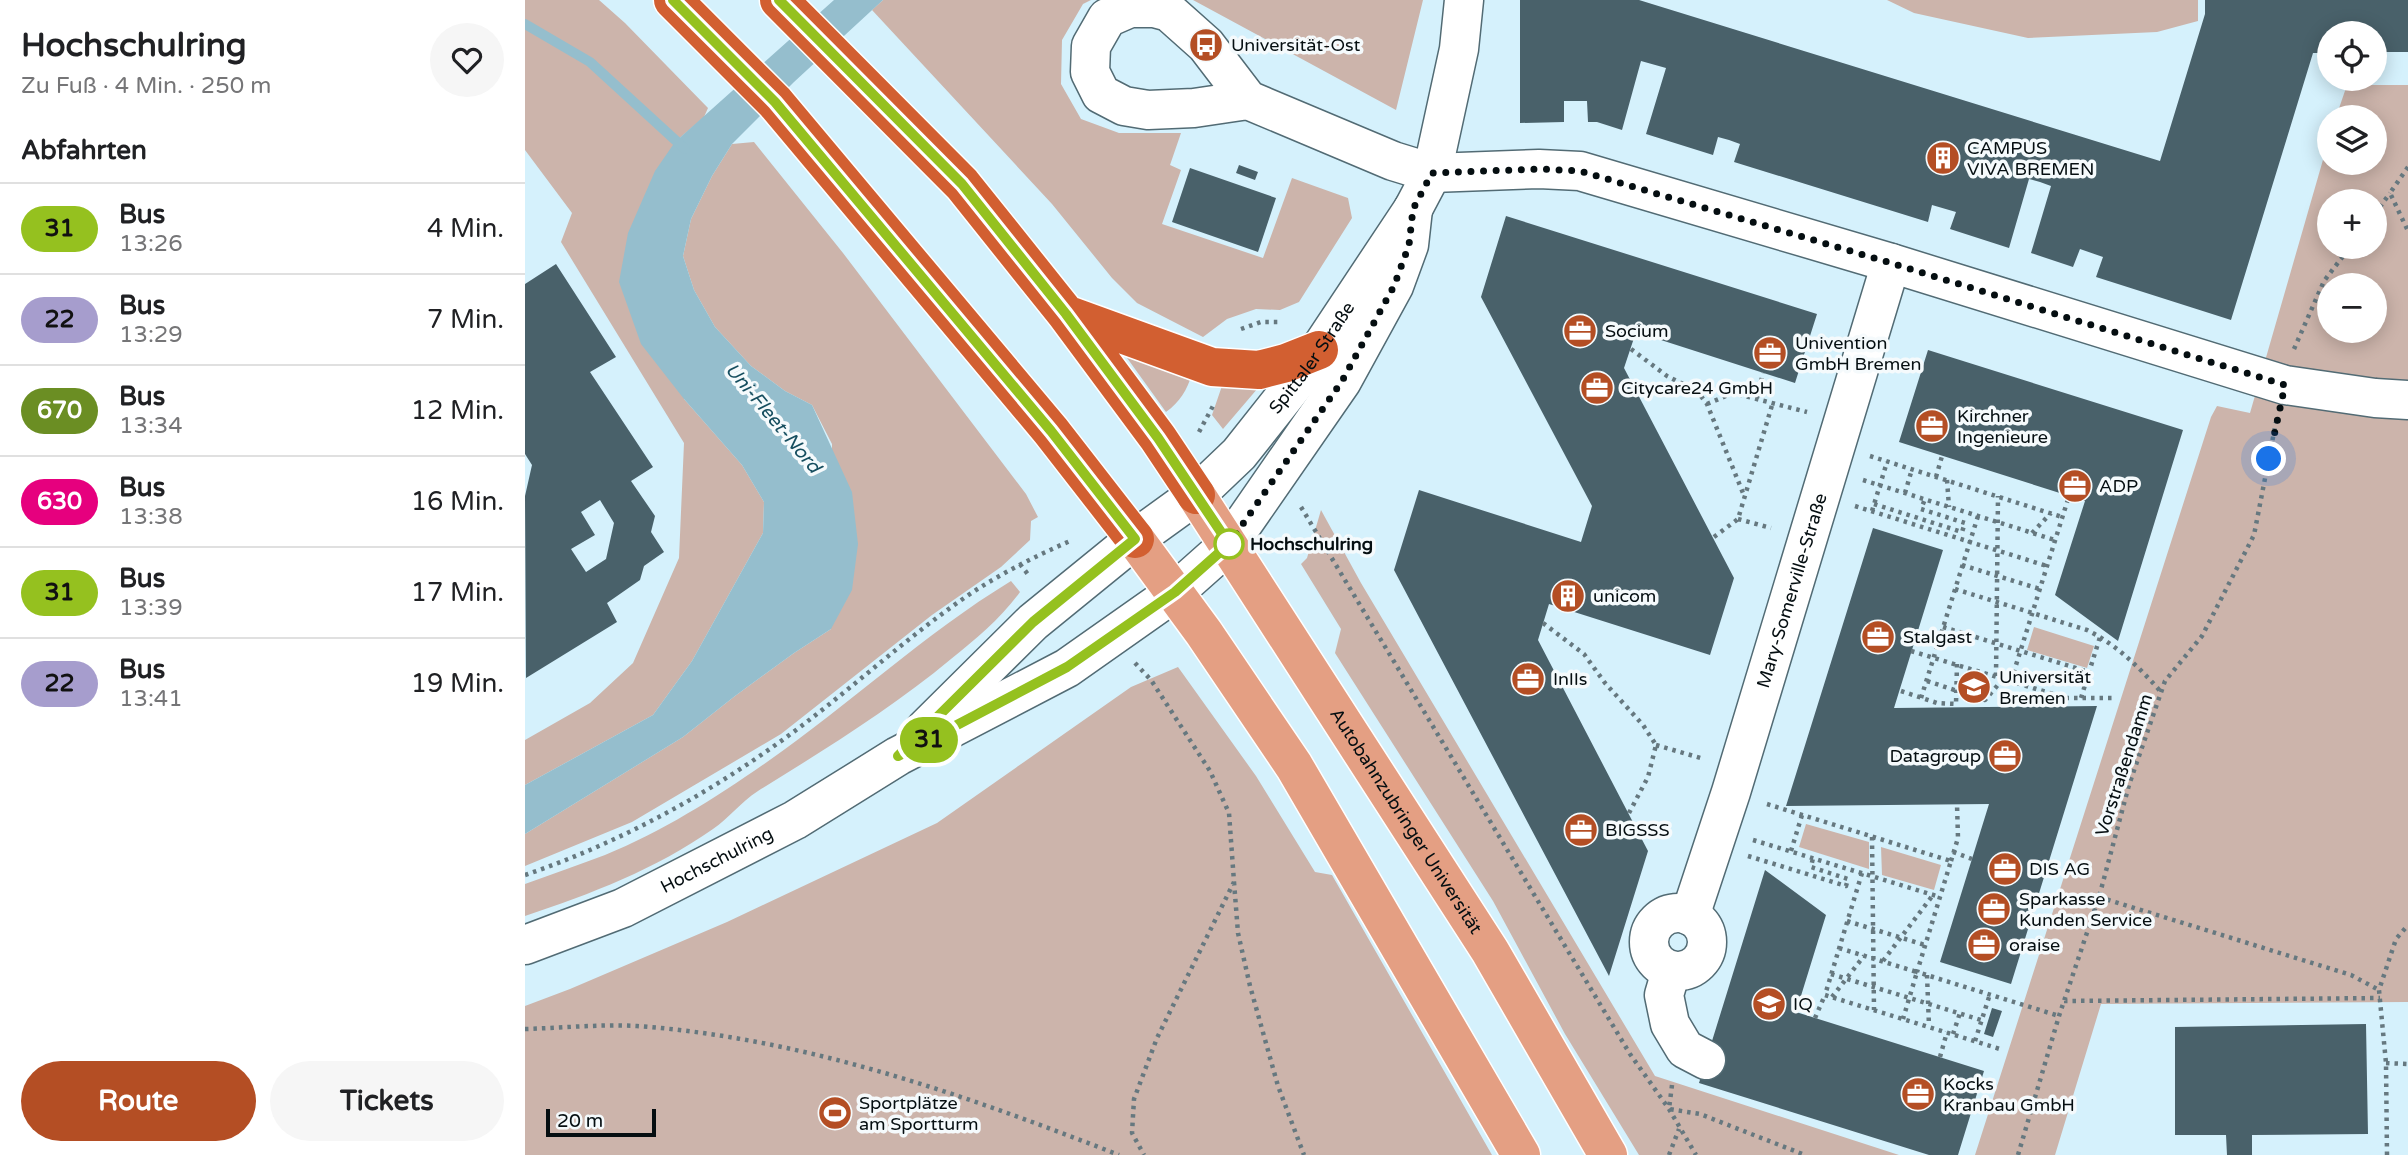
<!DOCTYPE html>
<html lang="de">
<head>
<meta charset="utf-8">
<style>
	body { margin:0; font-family:"Varela Round",sans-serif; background:#f6f6f6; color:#202124; height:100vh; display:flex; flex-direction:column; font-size:26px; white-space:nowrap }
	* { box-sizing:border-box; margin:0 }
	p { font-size:23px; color:#757577 }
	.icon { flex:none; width:38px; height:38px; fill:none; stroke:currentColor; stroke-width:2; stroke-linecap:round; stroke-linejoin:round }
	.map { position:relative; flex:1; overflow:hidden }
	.details { display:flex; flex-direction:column; background:#fff; width:525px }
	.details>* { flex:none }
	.badge { padding:0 14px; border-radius:23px; font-size:24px; line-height:46px }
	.controls { position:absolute; left:1792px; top:21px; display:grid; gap:14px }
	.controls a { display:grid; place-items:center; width:70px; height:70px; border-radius:50%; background:#fff; box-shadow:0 4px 18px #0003; font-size:35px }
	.scale { position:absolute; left:21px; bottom:18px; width:110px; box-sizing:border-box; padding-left:7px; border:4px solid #050e11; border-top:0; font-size:19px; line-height:24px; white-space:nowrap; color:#050e11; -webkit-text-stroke:5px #f5fafc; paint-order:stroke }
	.you { position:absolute; width:35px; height:35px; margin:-18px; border:5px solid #fff; border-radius:50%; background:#1a73e8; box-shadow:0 0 0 10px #1a73e833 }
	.map>.badge { position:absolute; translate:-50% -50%; box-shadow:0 0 0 4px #fff }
	h2 { padding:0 21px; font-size:26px; line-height:63px }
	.round { display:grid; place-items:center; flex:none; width:74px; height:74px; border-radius:37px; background:#f6f6f6 }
	.summary { display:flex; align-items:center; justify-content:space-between; height:119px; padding:0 21px }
	h1 { font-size:33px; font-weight:800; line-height:52px }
	.cta { display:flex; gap:14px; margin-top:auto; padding:14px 21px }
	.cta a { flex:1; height:80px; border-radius:42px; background:#b44e24; color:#fff; font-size:28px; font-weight:800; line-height:80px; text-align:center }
	.cta a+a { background:#f6f6f6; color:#202124 }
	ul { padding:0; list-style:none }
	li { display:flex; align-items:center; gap:21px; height:91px; padding:0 21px; border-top:2px solid #e0e0e0 }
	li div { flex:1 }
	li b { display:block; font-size:26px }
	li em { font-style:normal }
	li .badge { min-width:77px; font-weight:700; text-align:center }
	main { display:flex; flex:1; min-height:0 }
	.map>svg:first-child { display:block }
	.green { fill:#ccb4ab; fill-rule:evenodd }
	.water { fill:#95becd }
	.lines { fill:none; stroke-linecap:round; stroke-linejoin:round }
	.stream { stroke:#95becd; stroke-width:10 }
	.building { fill:#49616a; fill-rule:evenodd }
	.minor-casing { stroke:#526b74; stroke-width:41 }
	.major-casing { stroke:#fff; stroke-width:41 }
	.highway-casing { stroke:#fff; stroke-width:41 }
	.path { stroke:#66787f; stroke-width:4.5; stroke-dasharray:3.5 5; stroke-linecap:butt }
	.minor { stroke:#fff; stroke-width:38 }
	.major { stroke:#e49f83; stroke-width:38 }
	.highway { stroke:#d25f31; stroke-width:38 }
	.line-casing { stroke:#fff; stroke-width:16 }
	.line { stroke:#95c11f; stroke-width:10 }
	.walk { stroke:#050e11; stroke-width:7; stroke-dasharray:0 12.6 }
	.stop-dot { fill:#fff; stroke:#95c11f; stroke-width:3.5 }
	.labels { text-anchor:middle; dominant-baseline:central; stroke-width:7; stroke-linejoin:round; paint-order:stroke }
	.poi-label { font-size:18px; fill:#050e11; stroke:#f5fafc; text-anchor:start }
	.street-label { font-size:18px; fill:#050e11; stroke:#f5fafc }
	.stop-label { font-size:18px; font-weight:bold; fill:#050e11; stroke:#f5fafc; text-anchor:start }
	.water-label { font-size:19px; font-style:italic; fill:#164e5f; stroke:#f5fafc }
</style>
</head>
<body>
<main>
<section class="details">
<div class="summary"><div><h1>Hochschulring</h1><p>Zu Fuß · 4 Min. · 250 m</p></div><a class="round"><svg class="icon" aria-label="heart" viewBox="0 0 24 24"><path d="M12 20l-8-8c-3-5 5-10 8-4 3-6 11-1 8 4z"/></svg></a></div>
<h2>Abfahrten</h2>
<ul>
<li><span class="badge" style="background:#95c11f;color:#111">31</span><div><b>Bus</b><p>13:26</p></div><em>4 Min.</em></li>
<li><span class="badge" style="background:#a69dcd;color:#111">22</span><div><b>Bus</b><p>13:29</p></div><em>7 Min.</em></li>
<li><span class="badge" style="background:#6b8e23;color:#fff">670</span><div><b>Bus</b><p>13:34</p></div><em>12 Min.</em></li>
<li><span class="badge" style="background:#e6007e;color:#fff">630</span><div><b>Bus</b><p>13:38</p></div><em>16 Min.</em></li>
<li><span class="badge" style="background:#95c11f;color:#111">31</span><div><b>Bus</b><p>13:39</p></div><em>17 Min.</em></li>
<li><span class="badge" style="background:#a69dcd;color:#111">22</span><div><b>Bus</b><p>13:41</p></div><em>19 Min.</em></li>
</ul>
<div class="cta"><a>Route</a><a>Tickets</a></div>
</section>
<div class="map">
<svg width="1883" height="1155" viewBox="0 0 1883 1155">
	<rect width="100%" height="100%" fill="#d5f1fc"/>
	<!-- green -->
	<path class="green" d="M0 0H74L100 23 183 108 179 117 150 142 159 399 217 465 239 502 238 533 167 661 128 715 0 785V740L65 703 108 663 154 558 159 443 36 242 47 213 0 150Z
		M358 0H566L558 4 537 40 536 84 556 119 594 133H656L645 165 656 170 637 224 738 258 767 178 823 198 827 218 774 302 755 310 731 309 702 319 678 337 612 303 587 278 527 204 347 10Z
		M668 0H898L871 110Z
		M1362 0H1673V21L1632 32 1503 38 1389 13Z
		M1822 85H1883V1002L1576 1004 1530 1155H1450L1686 417 1692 406 1725 413 1804 139V163H1850V117H1811ZM1804 201H1850V247H1804ZM1804 285H1850V331H1804Z
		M229 142 318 253 501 494 513 517 506 521 505 540 476 567 407 615 256 734 107 822 0 866V834L158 737 210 696 269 653 306 629 307 444 287 405 260 391 226 366 190 327 169 290 158 256 166 219 187 176 207 144Z
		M592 344 667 374C662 390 655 402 641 412Z
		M699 380 733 388 698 429 687 415Z
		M796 510 836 583 1130 1076 1374 1155H1114L1040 1034 968 901 810 653 816 629 776 564 782 558Z
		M486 581 495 592C476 618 451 639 426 659 366 709 299 750 233 791 216 802 204 818 188 829 131 869 66 894 0 916V884C27 874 54 865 80 855 137 832 192 797 242 762 325 704 399 634 486 581Z
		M1509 627 1569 646 1562 668 1502 650Z
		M653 667 731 776 790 872 807 875 967 1155H0V1006L45 989 202 922 412 823 606 687Z
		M1281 824 1344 842V869L1274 847Z
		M1356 847 1416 865 1409 890 1357 875Z"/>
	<!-- water -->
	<path class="water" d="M309 0H358L269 82 207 144 187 176 166 219 158 256 169 290 190 327 226 366 260 391 287 405 327 492 333 544 327 590 306 629 269 653 210 696 158 737 0 834V785L128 715 167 661 238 533 239 502 217 465 159 399 116 344 94 282 103 233 130 171 150 142Z"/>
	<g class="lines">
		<!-- stream -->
		<path class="stream" d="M0 24 65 62 160 149"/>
	</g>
	<!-- building -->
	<path class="building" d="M995 0H1114L1635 161 1680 14V0H1883V52H1850V33H1804V53H1788L1706 320 1571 277 1578 257 1555 249 1548 267 1506 253 1526 186 1515 182 1504 179 1484 248 1425 229 1431 212 1407 205 1403 222 1209 162 1215 144 1204 140 1193 137 1188 155 1121 134 1141 68 1116 61 1097 130 1072 122H1063L1062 101H1039V122L995 123Z
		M714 165 733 172 730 180 711 173Z
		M665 168 751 198 733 252 647 222Z
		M981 216 1292 314 1270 383 1111 332 1099 368 1209 578 1185 655 1024 604 1013 640 1123 851 1084 976 869 570 894 490 1056 542 1067 506 956 297Z
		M31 264 91 357 65 372 128 467 106 481 130 516 126 532 139 552 119 566 115 580 82 603 92 622 1 678 0 496 7 465 0 454V284ZM75 500 89 523 81 559 61 572 46 549 70 535 56 512Z
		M1403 350 1658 430 1593 641 1530 595 1560 501 1374 442Z
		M1348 528 1418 550 1369 708 1572 706 1486 984 1415 962 1464 804 1261 806Z
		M1240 870 1301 915 1271 1012 1459 1071 1433 1155H1404L1174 1083Z
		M1467 1008 1477 1011 1468 1037 1459 1034Z
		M1841 1024 1843 1134 1727 1135V1155H1702L1701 1135H1650V1027Z"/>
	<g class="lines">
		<!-- minor casing -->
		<g class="minor-casing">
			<g id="minor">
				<path d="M723 100 681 45 644 12 629 8H605L582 18 566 46 565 72 576 94 599 106 623 110 669 108 723 100 868 161 907 173 1014 169 1055 171 1366 263 1760 385 1850 398 1883 400"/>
				<path id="s1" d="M400 729 508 622 610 539 671 495 714 454 783 367 888 209 907 173 934 49 939 0"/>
				<circle cx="1153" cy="942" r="29"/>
				<path id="s2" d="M1165 916 1206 792 1366 263"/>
				<path id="s3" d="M0 945 98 908 270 820 373 756 542 668 650 592 704 544 817 381 869 286 884 245 888 209"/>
				<path d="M1146 971 1139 995 1145 1024 1160 1049 1181 1060"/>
			</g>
		</g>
		<!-- major casing -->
		<g class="major-casing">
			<g id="major">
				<path id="s4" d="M671 495 965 951 1083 1155"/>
				<path d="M610 539 679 633 769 766 996 1155"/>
			</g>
		</g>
		<!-- highway casing -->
		<g class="highway-casing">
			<path id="highway" d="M148 0 250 102 526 431 610 539
				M254 0 437 184 541 314 633 438 671 495
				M541 314 687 367 734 370 761 363 794 350"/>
		</g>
		<!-- path -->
		<path class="path" d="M1883 167 1865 193 1883 231
			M1850 214 1865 193
			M716 329 736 322H755
			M1106 349 1142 376 1172 391 1182 404 1220 498
			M1769 349 1799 281 1825 247
			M1232 398 1238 373
			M1182 404 1208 393 1282 412
			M674 432 688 406
			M1345 456 1537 517
			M1411 477 1417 456
			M1338 480 1530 540
			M1422 480 1424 507
			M1380 493 1387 469
			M1349 504 1437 532 1440 523 1396 509 1400 499
			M1330 506 1522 566
			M776 507 1105 1054 1144 1109 1171 1155
			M1347 511 1362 462
			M1213 519 1246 528
			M1507 533 1526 513
			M1189 537 1213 519 1248 402
			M495 564 505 577
			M1437 565 1515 589
			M1430 589 1562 630C1592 645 1614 667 1636 692
			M1018 623 1059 654 1080 683 1118 725 1131 745 1123 777 1104 813
			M1418 627 1564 672
			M1386 651 1541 698H1589
			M610 663 626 680 685 771 704 813 709 882 632 1038 609 1099 607 1133 619 1155
			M1471 676 1473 496
			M1402 681 1460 700 1478 679
			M1486 681 1544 496
			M1376 691 1412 703 1431 704 1432 664
			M1396 698 1453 516
			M1556 698 1575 637
			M1131 745 1179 759
			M1242 804 1426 861 1392 972 1534 1016
			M1347 837 1349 1010
			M1228 840 1415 897
			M1266 851 1277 815
			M1428 852 1447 859
			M1223 856 1321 886 1323 879 1286 867 1288 858
			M1426 861 1433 838 1432 804
			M1337 873 1300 995 1478 1050
			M0 875C88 845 173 800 249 746 319 697 380 637 451 590 481 571 513 555 545 541
			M709 882 713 933 725 986 753 1086 779 1155
			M1574 897 1826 975 1854 990
			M1322 921 1400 945
			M1314 948 1392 972 1378 1019
			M1358 961 1408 895
			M1306 974 1456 1020
			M1402 975 1404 1026
			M1307 997 1339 956
			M1539 1001 1855 998
			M1290 1018 1300 995
			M0 1029C37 1028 75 1024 112 1026 279 1038 440 1095 594 1155
			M1428 1034 1435 1013
			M1450 1041 1465 994
			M1415 1057 1422 1032
			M1861 1063 1883 1064
			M1147 1085 1144 1109 1175 1114 1280 1155
			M1144 1155 1154 1129
			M1493 1155 1534 1016 1574 897 1604 785 1640 681 1677 636 1729 535 1751 422
			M1862 1155 1861 1063 1854 990 1871 939 1883 925"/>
		<!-- minor -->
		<use href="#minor" class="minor"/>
		<!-- major -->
		<use href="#major" class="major"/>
		<!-- highway -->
		<use href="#highway" class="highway"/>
	</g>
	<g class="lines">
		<!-- line casing -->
		<g class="line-casing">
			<path id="line" d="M148 0 250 102 526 431 610 539 508 622 373 756 542 667 650 592 704 544 633 438 541 314 437 184 254 0"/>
		</g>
		<!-- line -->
		<use href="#line" class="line"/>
		<!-- walk -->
		<path class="walk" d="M704 544 817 381 869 286 884 245 888 209 907 173 1014 169 1055 171 1366 263 1760 385 1744 459"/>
	</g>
	<!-- icons -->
	<defs>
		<g id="bus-disc" transform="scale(1.75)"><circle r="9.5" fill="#b44e24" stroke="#f5fafc"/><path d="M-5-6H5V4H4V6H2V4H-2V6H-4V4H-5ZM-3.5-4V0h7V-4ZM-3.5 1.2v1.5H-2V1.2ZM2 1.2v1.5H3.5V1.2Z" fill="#fff"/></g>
		<g id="building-disc" transform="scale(1.75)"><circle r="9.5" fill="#b44e24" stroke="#f5fafc"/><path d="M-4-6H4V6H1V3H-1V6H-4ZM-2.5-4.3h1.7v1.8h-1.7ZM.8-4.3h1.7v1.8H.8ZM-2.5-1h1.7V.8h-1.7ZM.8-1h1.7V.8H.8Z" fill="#fff"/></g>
		<g id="office-disc" transform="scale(1.75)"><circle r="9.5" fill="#b44e24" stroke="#f5fafc"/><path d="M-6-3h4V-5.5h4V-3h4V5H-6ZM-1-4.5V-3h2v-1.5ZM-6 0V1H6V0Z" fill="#fff"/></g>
		<g id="university-disc" transform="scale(1.75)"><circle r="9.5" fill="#b44e24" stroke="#f5fafc"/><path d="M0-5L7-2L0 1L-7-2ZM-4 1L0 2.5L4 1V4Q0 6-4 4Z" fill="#fff"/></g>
		<g id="school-disc" transform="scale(1.75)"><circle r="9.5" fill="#b44e24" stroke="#f5fafc"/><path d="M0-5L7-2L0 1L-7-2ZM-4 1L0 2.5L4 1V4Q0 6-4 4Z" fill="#fff"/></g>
		<g id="stadium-disc" transform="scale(1.75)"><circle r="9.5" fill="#b44e24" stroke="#f5fafc"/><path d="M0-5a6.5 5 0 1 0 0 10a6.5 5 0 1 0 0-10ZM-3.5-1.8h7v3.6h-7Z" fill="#fff"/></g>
	</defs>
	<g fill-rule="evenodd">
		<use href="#bus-disc" x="681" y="45"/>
		<use href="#building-disc" x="1418" y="158"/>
		<use href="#office-disc" x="1055" y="331"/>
		<use href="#office-disc" x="1245" y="353"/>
		<use href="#office-disc" x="1072" y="388"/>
		<use href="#office-disc" x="1407" y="426"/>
		<use href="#office-disc" x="1550" y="486"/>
		<use href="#building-disc" x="1043" y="596"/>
		<use href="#office-disc" x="1353" y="637"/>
		<use href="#office-disc" x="1003" y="679"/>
		<use href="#university-disc" x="1449" y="687"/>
		<use href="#office-disc" x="1480" y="756"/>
		<use href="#office-disc" x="1056" y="830"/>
		<use href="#office-disc" x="1480" y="869"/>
		<use href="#office-disc" x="1469" y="909"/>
		<use href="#office-disc" x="1459" y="945"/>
		<use href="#school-disc" x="1244" y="1004"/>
		<use href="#office-disc" x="1393" y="1094"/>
		<use href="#stadium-disc" x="310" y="1113"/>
	</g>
	<!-- markers -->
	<circle class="stop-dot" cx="704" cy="544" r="14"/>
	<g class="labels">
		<!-- poi labels -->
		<g class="poi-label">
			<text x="706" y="45">Universität-Ost</text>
			<text x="1442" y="148">CAMPUS<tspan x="1442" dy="21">VIVA BREMEN</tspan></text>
			<text x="1080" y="331">Socium</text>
			<text x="1270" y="343">Univention<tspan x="1270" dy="21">GmbH Bremen</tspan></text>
			<text x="1096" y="388">Citycare24 GmbH</text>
			<text x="1432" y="416">Kirchner<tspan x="1432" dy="21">Ingenieure</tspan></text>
			<text x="1574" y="486">ADP</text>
			<text x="1068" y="596">unicom</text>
			<text x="1378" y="637">Stalgast</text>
			<text x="1474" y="677">Universität<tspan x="1474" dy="21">Bremen</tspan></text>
			<text x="1028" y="679">InIIs</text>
			<text x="1456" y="756" text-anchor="end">Datagroup</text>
			<text x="1080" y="830">BIGSSS</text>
			<text x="1504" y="869">DIS AG</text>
			<text x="1494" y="899">Sparkasse<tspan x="1494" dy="21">Kunden Service</tspan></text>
			<text x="1484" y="945">oraise</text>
			<text x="1268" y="1004">IQ</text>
			<text x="1418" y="1084">Kocks<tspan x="1418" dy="21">Kranbau GmbH</tspan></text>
			<text x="334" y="1103">Sportplätze<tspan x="334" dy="21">am Sportturm</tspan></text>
		</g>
		<!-- street labels -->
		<g class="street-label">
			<text stroke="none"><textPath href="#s1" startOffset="539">Spittaler Straße</textPath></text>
			<text stroke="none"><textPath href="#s2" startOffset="341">Mary-Somerville-Straße</textPath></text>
			<text transform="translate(1599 765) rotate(-72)">Vorstraßendamm</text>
			<text stroke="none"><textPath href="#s4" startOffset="388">Autobahnzubringer Universität</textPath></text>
			<text stroke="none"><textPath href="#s3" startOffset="210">Hochschulring</textPath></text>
		</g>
		<!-- stop labels -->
		<g class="stop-label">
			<text x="725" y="544">Hochschulring</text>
		</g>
		<!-- water labels -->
		<g class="water-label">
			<text transform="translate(248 418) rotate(50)">Uni-Fleet-Nord</text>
		</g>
	</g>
</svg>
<div class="controls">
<a><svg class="icon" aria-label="locate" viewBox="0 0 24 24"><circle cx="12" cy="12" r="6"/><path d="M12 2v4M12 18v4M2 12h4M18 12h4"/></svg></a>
<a><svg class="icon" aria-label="layers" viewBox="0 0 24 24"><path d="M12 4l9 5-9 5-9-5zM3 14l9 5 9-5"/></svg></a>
<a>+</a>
<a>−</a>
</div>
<div class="scale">20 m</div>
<div class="you" style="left:1744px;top:459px"></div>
<b class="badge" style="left:404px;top:740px;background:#95c11f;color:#111">31</b>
</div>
</main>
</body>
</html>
